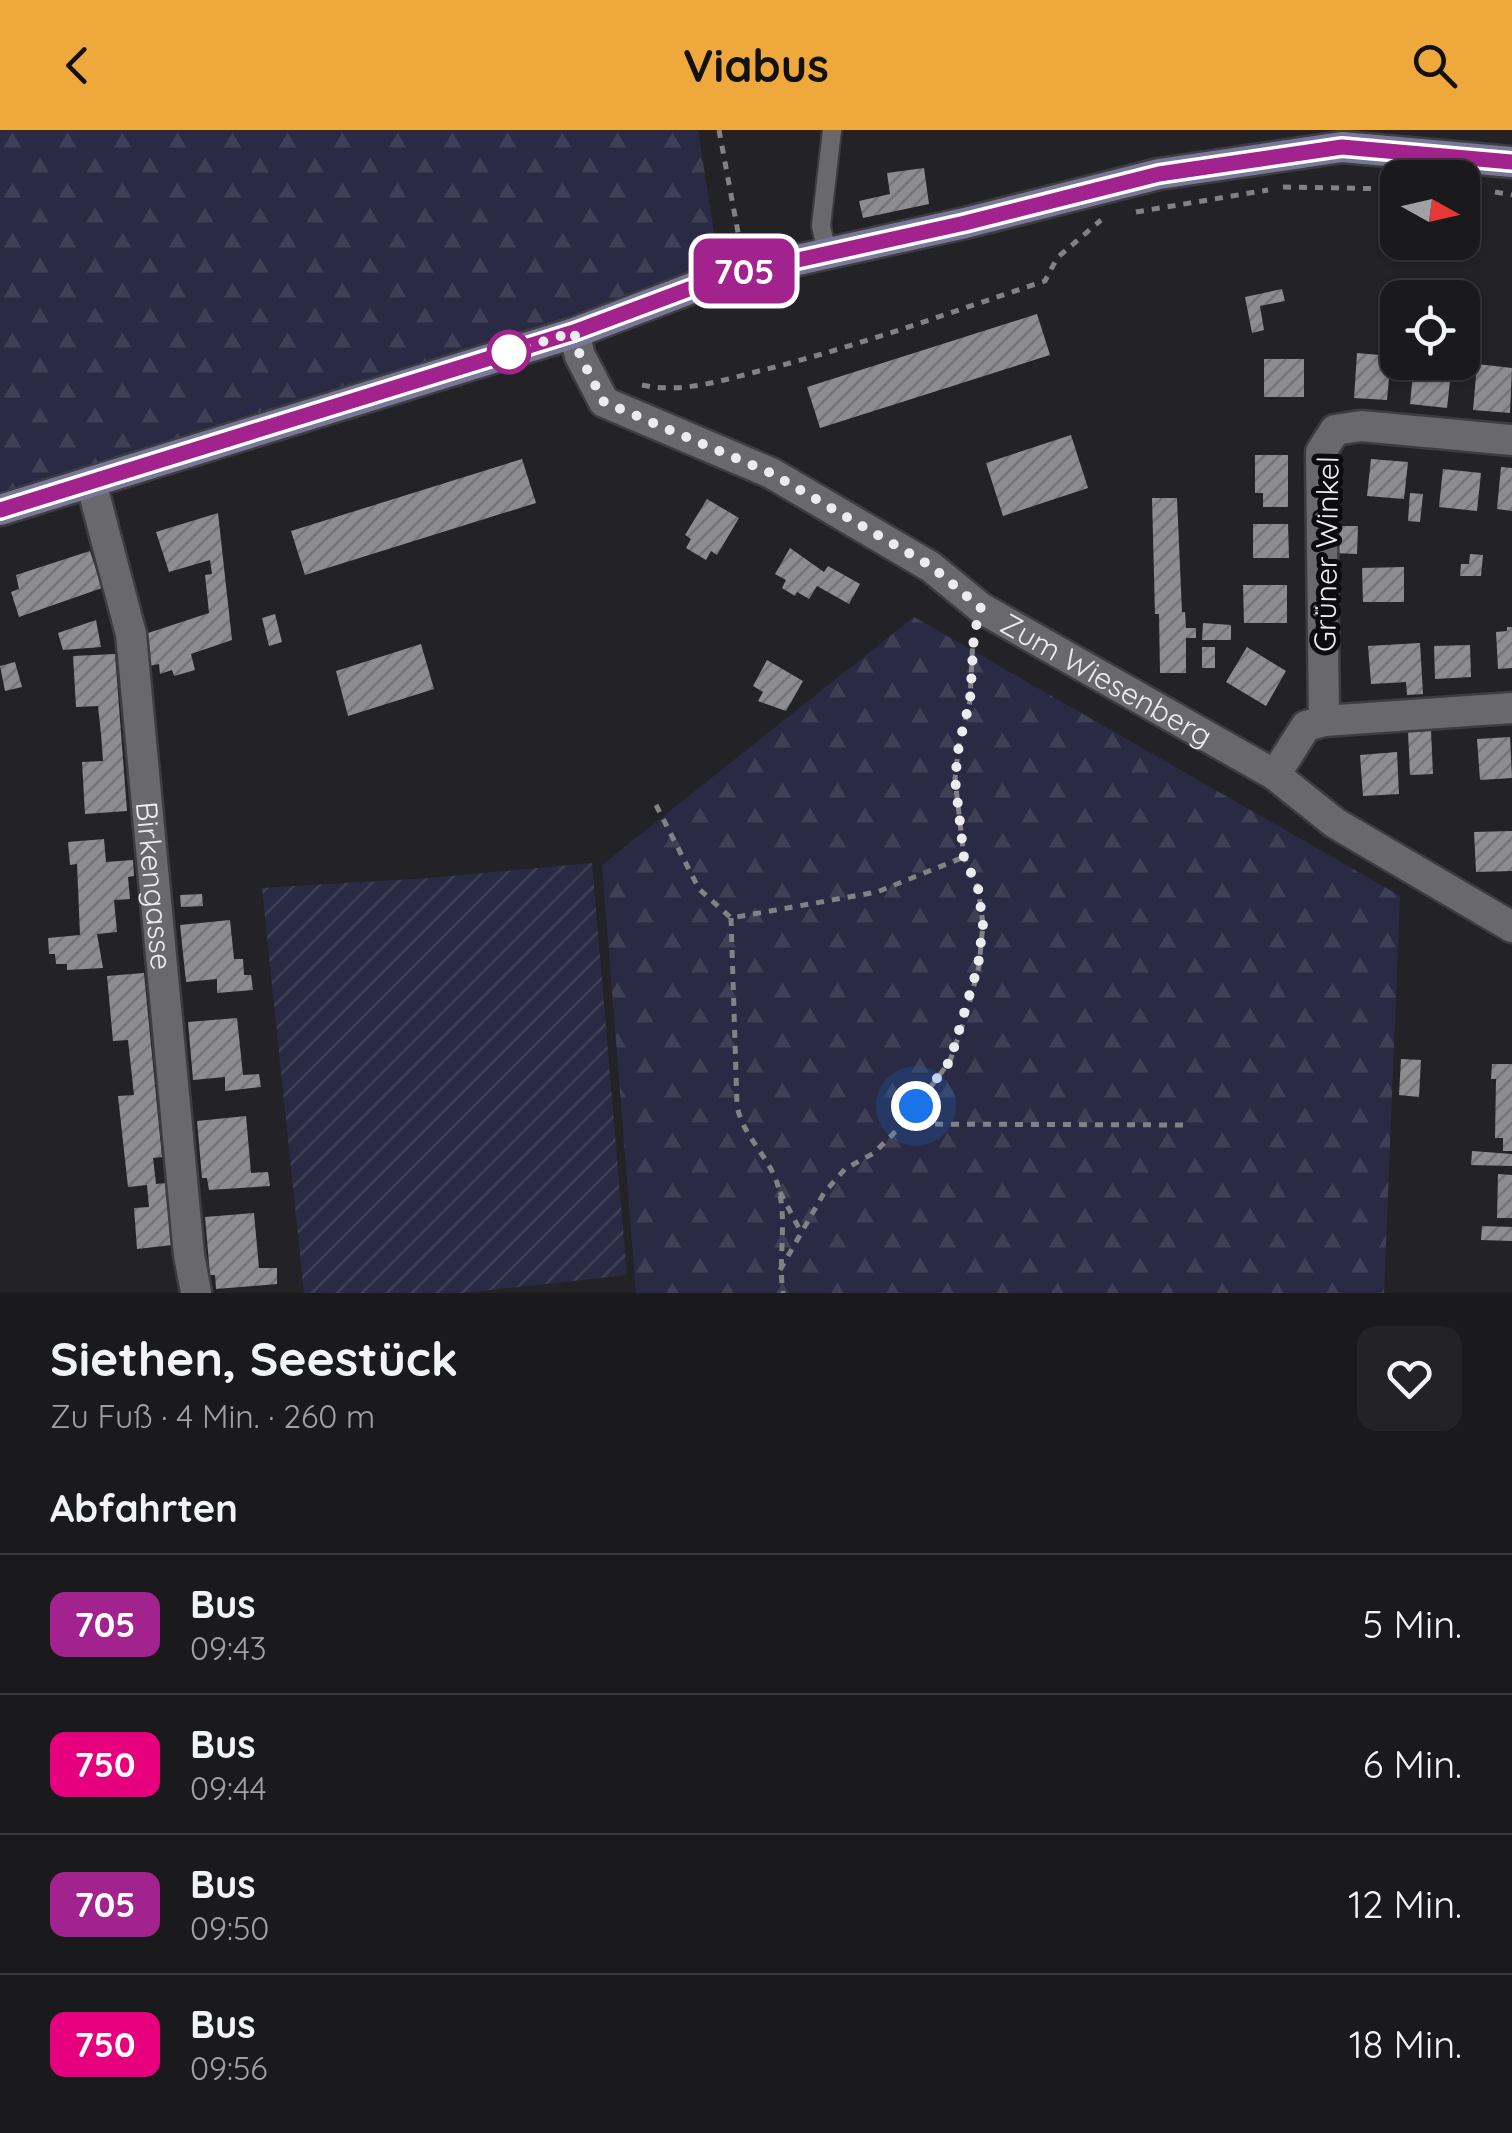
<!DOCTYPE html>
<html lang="de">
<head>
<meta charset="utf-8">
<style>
	body { margin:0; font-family:Quicksand,sans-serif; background:#232326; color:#f1f3f6; height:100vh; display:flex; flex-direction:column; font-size:38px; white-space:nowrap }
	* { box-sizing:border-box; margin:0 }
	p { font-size:32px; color:#9fa1a4 }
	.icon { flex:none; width:55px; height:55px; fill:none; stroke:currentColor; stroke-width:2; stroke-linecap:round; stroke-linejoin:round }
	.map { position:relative; height:1163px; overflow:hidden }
	.details { display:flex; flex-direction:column; background:#1a1a1d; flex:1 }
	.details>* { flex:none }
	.badge { padding:0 20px; border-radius:15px; font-size:35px; line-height:65px }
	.needle { width:65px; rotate:98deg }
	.controls { position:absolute; left:1380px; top:30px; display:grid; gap:20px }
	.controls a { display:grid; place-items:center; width:100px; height:100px; border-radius:20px; background:#1a1a1d; box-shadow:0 2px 8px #0004,0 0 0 2px #38383b; font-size:50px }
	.you { position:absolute; width:50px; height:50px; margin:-25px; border:8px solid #fff; border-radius:50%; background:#1a73e8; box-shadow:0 0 0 15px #1a73e833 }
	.map>.badge { position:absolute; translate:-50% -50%; box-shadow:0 0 0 5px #fff }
	h2 { padding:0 50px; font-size:38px; line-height:90px }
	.round { display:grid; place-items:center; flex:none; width:105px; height:105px; border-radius:20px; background:#232326 }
	.headline { display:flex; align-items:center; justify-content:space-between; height:170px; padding:0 50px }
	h1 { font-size:48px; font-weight:800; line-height:75px }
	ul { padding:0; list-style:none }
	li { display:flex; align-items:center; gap:30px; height:140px; padding:0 50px; border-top:2px solid #38383b }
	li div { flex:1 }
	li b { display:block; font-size:38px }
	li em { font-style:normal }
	li .badge { min-width:110px; font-weight:700; text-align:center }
	header { display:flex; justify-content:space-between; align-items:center; height:130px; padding:0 50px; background:#eea83c; color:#111; font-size:45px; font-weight:800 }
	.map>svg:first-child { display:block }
	.forest { fill:url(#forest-firs) }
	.garden { fill:url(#garden-furrows) }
	.building { fill:url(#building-hatch) }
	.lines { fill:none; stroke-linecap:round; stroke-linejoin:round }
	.lane-casing { stroke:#3d3d41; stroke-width:22 }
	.street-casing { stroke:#3d3d41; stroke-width:35 }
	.secondary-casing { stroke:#3d3d41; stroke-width:35 }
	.path { stroke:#828285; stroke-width:5; stroke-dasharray:8 8; stroke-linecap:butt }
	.lane { stroke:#68686d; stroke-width:18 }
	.street { stroke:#68686d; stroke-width:30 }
	.secondary { stroke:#787798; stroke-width:30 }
	.line-casing { stroke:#fff; stroke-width:22 }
	.line { stroke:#a2238e; stroke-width:15 }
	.walk { stroke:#ececef; stroke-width:10; stroke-dasharray:0 18 }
	.stop-dot { fill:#fff; stroke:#a2238e; stroke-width:5 }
	.labels { text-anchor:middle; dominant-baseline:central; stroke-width:10; stroke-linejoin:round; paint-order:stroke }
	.street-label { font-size:30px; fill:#ececef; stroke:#0c0c0e }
</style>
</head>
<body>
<header><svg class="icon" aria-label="back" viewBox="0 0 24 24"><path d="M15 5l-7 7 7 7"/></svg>Viabus<svg class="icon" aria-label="search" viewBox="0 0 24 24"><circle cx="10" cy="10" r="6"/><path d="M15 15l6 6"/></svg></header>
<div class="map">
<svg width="1512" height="1163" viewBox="0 0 1512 1163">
	<defs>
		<pattern id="forest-firs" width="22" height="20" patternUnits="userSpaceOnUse" patternTransform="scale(2.5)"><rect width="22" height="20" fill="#2a2a44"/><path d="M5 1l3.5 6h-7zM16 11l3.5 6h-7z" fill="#3f3f56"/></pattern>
		<pattern id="garden-furrows" width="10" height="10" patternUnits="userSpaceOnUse" patternTransform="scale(2.5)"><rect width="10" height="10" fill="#2a2a44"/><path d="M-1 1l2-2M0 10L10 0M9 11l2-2" fill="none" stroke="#3f3f56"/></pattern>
		<pattern id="building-hatch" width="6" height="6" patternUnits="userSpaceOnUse" patternTransform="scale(2.5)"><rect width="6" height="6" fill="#8c8c91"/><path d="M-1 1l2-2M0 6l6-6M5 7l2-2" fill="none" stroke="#747477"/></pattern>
	</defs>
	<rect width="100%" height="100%" fill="#232327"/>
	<!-- forest -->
	<path class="forest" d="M0 0H698L721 147 0 380Z
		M914 487 1400 766 1384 1163H636L602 735Z"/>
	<!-- garden -->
	<path class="garden" d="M592 733 627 1145 461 1163H304L262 758 430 748Z"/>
	<!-- building -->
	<path class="building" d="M924 38 929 74 863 88 859 71 890 64 887 43Z
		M1282 159 1285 171 1260 176 1264 200 1252 203 1245 167Z
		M1037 184 1050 225 820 298 807 257Z
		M1357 223 1391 226 1387 270 1354 268Z
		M1264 229H1304V267H1264Z
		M1414 232 1452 233 1447 278 1410 274Z
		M1477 234 1512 238 1510 283 1473 280Z
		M1071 305 1088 358 1003 386 986 333Z
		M1255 325H1288V377H1263V363H1255Z
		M522 329 536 373 305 445 291 401Z
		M1371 329 1408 332 1404 369 1367 366Z
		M1501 337 1512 338V381L1497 379Z
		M1443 339 1481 343 1477 381 1439 377Z
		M1410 363 1423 364 1420 392 1408 391Z
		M1152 368H1177L1182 482H1185L1186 498H1196V508H1186V543H1160L1159 484H1155Z
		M707 369 739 388 717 425 711 421 706 430 686 418 691 409 685 405Z
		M218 383 232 510 191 524 195 540 174 546 172 540 160 544 159 534 149 536 145 504 209 483 205 445 212 444 210 430 169 442 156 402Z
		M1253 394H1288L1289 428H1253Z
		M1335 396H1358L1357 424 1334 423Z
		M790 418 824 442 828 436 860 454 849 474 817 456 809 469 797 462 795 466 782 458 786 450 775 444Z
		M90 421 102 458 19 487 11 462 19 459 16 445Z
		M1470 424 1483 425 1481 446H1460L1461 434H1469Z
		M1404 437V472H1363L1362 438Z
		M1243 455H1287V493H1244Z
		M275 484 282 512 269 516 262 488Z
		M96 490 101 517 63 520 58 503Z
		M1203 493 1231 495V510H1202Z
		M1507 497H1512V538L1498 539 1496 502 1507 501Z
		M1420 513 1423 564 1407 565 1406 552 1371 554 1368 516Z
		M421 514 434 559 348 586 336 541Z
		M1470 515 1471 547 1435 549 1434 516Z
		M1202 517H1215V538H1202Z
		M1247 517 1286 541 1266 576 1226 552Z
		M115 524 127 681 85 684 82 632 103 631 101 604 98 576 76 577 73 526Z
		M767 530 803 551 786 581 758 571 763 562 753 556Z
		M15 532 22 557 5 561 0 536Z
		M1431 601 1433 644 1410 645 1408 602Z
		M1510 607 1512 648 1480 650 1477 609Z
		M1397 622 1399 664 1363 666 1360 625Z
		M1512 701V741L1476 742 1474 702Z
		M104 709 106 732 133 730 134 746 128 747 130 769 114 770 117 802 97 804 103 838 67 840V834H56L55 824H49L48 808 80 805 77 734 70 735 68 712Z
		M202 764 203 776 181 777 180 765Z
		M230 790 234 829H243L244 845H251L253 860 217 863V849L186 852 180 795Z
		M144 843 162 1027 153 1028 156 1054 166 1053 172 1115 137 1119 134 1078 149 1077 147 1055 128 1057 118 966 134 965 128 910 113 911 107 846Z
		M237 888 243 945 259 944 261 957 225 961V947L193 950 188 892Z
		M1401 929 1421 930 1419 967 1399 965Z
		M1492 934H1512V1021H1503V1008H1495L1496 949H1491Z
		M246 986 251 1043 268 1042 270 1056 209 1060 207 1048H202L197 991Z
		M1472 1021 1512 1024V1036L1471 1035Z
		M1498 1044 1512 1045V1088H1497Z
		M254 1083 259 1138H277V1154L216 1159 215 1145H210L205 1087Z
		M1482 1096 1512 1097V1111L1481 1110Z"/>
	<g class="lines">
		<!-- lane casing -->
		<g class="lane-casing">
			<path id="lane" d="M827 123 821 96 832 0"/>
		</g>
		<!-- street casing -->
		<g class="street-casing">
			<g id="street">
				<path id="s1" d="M574 203 580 226 604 272 771 343 931 437 981 478 1275 645 1335 693 1512 797"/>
				<path id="s2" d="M91 352 131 504 189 1125 196 1162"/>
				<path d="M1324 591 1512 578"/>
				<path d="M1275 645 1306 596 1324 591 1321 322 1335 300 1361 296 1512 310"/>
			</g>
		</g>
		<!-- secondary casing -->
		<g class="secondary-casing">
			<path id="secondary" d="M0 380 574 203 721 147 965 93 1159 44 1342 17 1512 32"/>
		</g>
		<!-- path -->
		<path class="path" d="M719 0 740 113
			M1283 57 1398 59
			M1462 60 1479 61
			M1495 62 1512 65
			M1136 82 1268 60
			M642 255C683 264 723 250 763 240 859 216 951 182 1045 151L1057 128 1101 90
			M656 675 699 759 731 788 877 762 964 727
			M731 788 737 975C742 1007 772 1028 779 1060 787 1094 778 1129 783 1163
			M903 994 1187 995
			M780 1062 802 1104
			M780 1140 824 1063 845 1039 874 1023 903 994 950 931 967 882 979 836 983 794 978 758 964 727 955 649 959 614 970 571 973 508"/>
		<!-- lane -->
		<use href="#lane" class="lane"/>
		<!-- street -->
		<use href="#street" class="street"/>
		<!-- secondary -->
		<use href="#secondary" class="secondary"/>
	</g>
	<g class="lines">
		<!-- line casing -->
		<g class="line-casing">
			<path id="line" d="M0 380 574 202 721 147 965 93 1159 44 1342 17 1512 32"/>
		</g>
		<!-- line -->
		<use href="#line" class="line"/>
		<!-- walk -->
		<path class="walk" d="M509 222 574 202 580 226 604 272 771 343 931 436 981 478 974 504 970 571 959 614 955 649 964 728 978 758 983 794 978 836 950 931 916 976"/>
	</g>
	<!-- markers -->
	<circle class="stop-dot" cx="509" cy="222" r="20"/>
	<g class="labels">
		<!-- street labels -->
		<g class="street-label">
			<text transform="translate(1326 424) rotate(-89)">Grüner Winkel</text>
			<text stroke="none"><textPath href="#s1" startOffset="652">Zum Wiesenberg</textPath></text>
			<text stroke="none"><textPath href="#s2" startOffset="410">Birkengasse</textPath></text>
		</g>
	</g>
</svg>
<div class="controls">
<a><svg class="needle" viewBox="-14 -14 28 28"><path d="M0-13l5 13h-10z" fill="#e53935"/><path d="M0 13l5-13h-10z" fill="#9fa1a4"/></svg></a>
<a><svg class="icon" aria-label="locate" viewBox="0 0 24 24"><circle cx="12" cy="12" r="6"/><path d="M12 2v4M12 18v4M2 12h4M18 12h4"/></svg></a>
</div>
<div class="you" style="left:916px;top:976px"></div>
<b class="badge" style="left:744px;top:141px;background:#a2238e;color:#fff">705</b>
</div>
<section class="details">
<div class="headline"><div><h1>Siethen, Seestück</h1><p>Zu Fuß · 4 Min. · 260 m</p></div><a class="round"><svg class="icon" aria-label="heart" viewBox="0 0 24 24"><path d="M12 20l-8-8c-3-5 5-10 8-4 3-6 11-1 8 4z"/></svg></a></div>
<h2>Abfahrten</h2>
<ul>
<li><span class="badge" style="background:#a2238e;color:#fff">705</span><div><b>Bus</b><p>09:43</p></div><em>5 Min.</em></li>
<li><span class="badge" style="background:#e6007e;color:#fff">750</span><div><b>Bus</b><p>09:44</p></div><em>6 Min.</em></li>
<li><span class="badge" style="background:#a2238e;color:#fff">705</span><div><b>Bus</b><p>09:50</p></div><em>12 Min.</em></li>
<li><span class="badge" style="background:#e6007e;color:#fff">750</span><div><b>Bus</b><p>09:56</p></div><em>18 Min.</em></li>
</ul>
</section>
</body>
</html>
